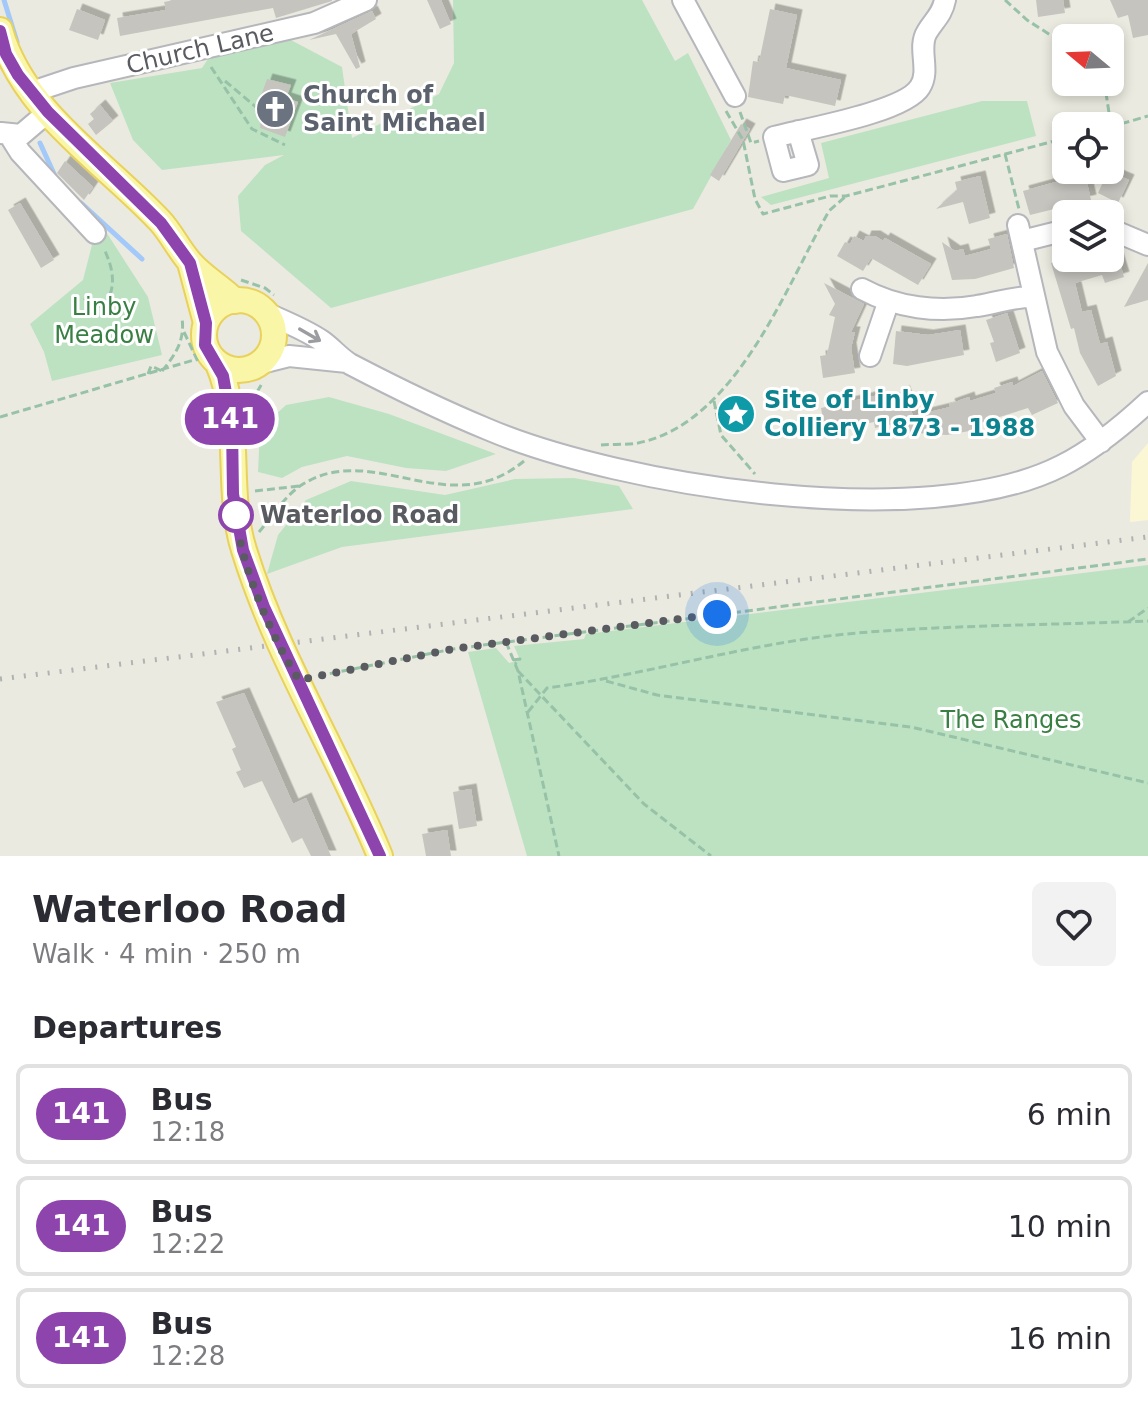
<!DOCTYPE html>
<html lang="en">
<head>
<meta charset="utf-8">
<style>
	body { margin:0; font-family:"DejaVu Sans",sans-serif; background:#f2f2f3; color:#2b2b33; height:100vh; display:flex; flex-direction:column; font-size:30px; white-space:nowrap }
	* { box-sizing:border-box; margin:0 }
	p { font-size:26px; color:#7c7c81 }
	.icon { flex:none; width:44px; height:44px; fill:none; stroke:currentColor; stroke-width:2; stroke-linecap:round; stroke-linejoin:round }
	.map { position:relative; height:856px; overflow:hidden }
	.drawer { display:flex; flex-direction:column; background:#fff; flex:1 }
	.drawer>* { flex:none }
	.badge { padding:0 16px; border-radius:26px; font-size:28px; line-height:52px }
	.needle { width:52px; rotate:289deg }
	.controls { position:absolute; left:1052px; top:24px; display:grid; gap:16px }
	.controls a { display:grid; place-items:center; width:72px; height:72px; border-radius:12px; background:#fff; box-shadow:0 4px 12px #0003; font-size:40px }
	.you { position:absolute; width:40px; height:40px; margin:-20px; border:6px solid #fff; border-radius:50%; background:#1a73e8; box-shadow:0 0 0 12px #1a73e833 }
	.map>.badge { position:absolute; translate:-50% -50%; box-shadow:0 0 0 4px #fff }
	h2 { padding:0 32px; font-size:30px; line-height:72px }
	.round { display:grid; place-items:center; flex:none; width:84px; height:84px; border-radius:12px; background:#f2f2f3 }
	.headline { display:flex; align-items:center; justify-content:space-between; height:136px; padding:0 32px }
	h1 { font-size:38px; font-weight:700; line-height:60px }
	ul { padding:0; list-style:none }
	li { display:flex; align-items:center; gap:24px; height:100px; margin:0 16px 12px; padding:0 16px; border:4px solid #e1e1e2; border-radius:12px }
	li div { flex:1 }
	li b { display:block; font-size:30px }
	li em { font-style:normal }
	li .badge { min-width:88px; font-weight:700; text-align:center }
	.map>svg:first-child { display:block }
	.commercial { fill:#fbf7d5 }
	.green { fill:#bde2c2 }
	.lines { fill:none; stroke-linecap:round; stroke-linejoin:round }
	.stream { stroke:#a2c9f9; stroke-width:5 }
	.building { fill:#c6c4be; filter:url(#shadow) }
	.minor-casing { stroke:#b6b7bc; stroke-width:24 }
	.major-casing { stroke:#e8d15c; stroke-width:28 }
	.path { stroke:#97c2a8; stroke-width:3; stroke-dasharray:8 4; stroke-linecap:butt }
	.minor { stroke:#fff; stroke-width:20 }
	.major { stroke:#faf6a7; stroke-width:24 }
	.rail { stroke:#b1b2b2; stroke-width:5; stroke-dasharray:2 10; stroke-linecap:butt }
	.oneway { stroke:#9b9da0 }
	.line-casing { stroke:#fff; stroke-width:18 }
	.line { stroke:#8e44ad; stroke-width:12 }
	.walk { stroke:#595b60; stroke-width:8; stroke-dasharray:0 14.4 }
	.stop-dot { fill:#fff; stroke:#8e44ad; stroke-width:4 }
	.labels { text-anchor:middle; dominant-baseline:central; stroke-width:6; stroke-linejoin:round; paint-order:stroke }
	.street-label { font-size:24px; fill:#595b60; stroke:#fff }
	.worship-label { font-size:24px; font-weight:bold; fill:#5b616d; stroke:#fff; text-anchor:start }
	.park-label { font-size:24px; fill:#397f44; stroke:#fff }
	.culture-label { font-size:24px; font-weight:bold; fill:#0d838f; stroke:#fff; text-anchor:start }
	.stop-label { font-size:24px; font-weight:bold; fill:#595b60; stroke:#fff; text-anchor:start }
</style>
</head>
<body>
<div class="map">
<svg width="1148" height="856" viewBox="0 0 1148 856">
	<defs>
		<filter id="shadow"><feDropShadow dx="5.5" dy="-5.5" stdDeviation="0" flood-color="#0004"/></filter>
	</defs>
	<rect width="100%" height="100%" fill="#ebeae0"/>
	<!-- commercial -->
	<path class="commercial" d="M1148 443V520L1130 522 1132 462Z"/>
	<!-- green -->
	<path class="green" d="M453 0H642L675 61 688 53 731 140 693 209 331 308 241 231 238 196 265 165 284 155 162 170 133 140 110 83 202 68 210 56 289 39 342 67 352 138 439 94 454 63Z
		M982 101H1027L1036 136 771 205 761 197 829 178 821 143Z
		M101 224 148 297 162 355 52 381 44 352 30 324 83 280 95 233Z
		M329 397 389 414 496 454 446 471 406 468 347 456 302 467 282 478 258 472 260 429 286 405Z
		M574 478 619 486 633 509 342 547 267 574 278 535 306 500 351 481 445 495 515 479Z
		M1148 565V856H527L468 652 496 648 509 663 520 660 514 646 584 639 586 634Z"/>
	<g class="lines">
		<!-- stream -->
		<path class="stream" d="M4 0 17 42
			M40 143 55 176
			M81 203 142 259"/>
	</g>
	<!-- building -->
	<path class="building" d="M174 0H332V1L276 18 273 8 120 36 117 18 166 10 164 2Z
		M427 0H441L451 24 440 29Z
		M1036 0H1063L1065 13 1038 17Z
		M1110 0H1148V35L1133 38 1128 15 1118 18Z
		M77 9 105 20 98 40 69 30Z
		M770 9 797 15 786 68 841 80 835 106 785 95 783 104 748 97 753 61 759 62Z
		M372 11 376 19 351 34 360 67 356 69 336 34 309 40Z
		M267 79 291 85 286 98 298 102 285 137 260 128 261 114 255 112Z
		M100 105 113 121 96 135 88 124 94 119 90 114Z
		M741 124 750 129 719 181 710 175Z
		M65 161 93 187 84 200 57 173Z
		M1108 171 1129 180 1118 203 1098 193Z
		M1085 174 1091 200 1030 215 1023 191Z
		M980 176 990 218 969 224 963 202 936 209 957 190 955 182Z
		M20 203 54 260 41 268 8 210Z
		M1007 234 1014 268 975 279 952 280 942 242 955 251 963 249 965 256 991 249 988 239Z
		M854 236 864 241 866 236H875L883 241 885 238 931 264 918 285 871 258 863 271 837 256 845 242 850 244Z
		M1069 258 1070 261 1118 258 1124 277 1105 283 1102 275 1075 283 1082 312 1091 310 1100 344 1107 342 1116 376 1098 386 1080 353 1074 328 1071 329 1051 263Z
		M1148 263V300L1124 307Z
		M824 283 864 304 851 332H855L851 348 855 373 823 378 820 356 827 355 835 317 829 315 835 304Z
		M1007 313 1020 353 996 362 990 343 994 342 986 320Z
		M960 330 964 355 907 366 893 364 896 331 928 335Z
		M1042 371 1058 403 1032 415 1028 408 974 425 975 430 947 435 902 432V422L875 428 874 422 825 432 821 408 879 395 881 401 903 396 904 390 913 416 950 407 949 404 969 397 970 401 996 393 994 388 1012 382 1013 386Z
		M244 693 293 804 306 798 331 856H311L302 838 292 843 262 781 244 788 236 772 241 770 232 749 236 747 216 702Z
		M471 789 477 826 459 829 453 792Z
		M447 830 451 856H426L422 834Z"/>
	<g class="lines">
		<!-- minor casing -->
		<g class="minor-casing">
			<path id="minor" d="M683 0 735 96
				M32 92 74 78 314 23 366 0
				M798 131 808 165 783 171 774 137C805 129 905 112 920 87 931 70 917 48 927 32 934 20 942 15 945 0
				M1 133 21 135 48 112
				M10 136 20 152 95 233
				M1018 225 1047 352 1074 406 1101 442
				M1110 229 1148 245
				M1022 241 1066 230
				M862 289C897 308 938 313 977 306 998 303 1010 297 1032 297
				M268 314C286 322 306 330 322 341 332 348 340 358 350 364 394 387 441 410 487 429 621 486 927 534 1061 466 1093 450 1121 427 1148 402
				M870 356 888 303
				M261 363 289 356 347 362"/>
		</g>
		<!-- major casing -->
		<g class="major-casing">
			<path id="major" d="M0 30C22 111 105 162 160 221 171 233 178 248 189 261 201 276 221 287 235 301
				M190 263 206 323
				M204 335a35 35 0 1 1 70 0a35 35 0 1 1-70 0Z
				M218 364C243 422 225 490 244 550 277 657 338 753 380 856"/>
		</g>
		<!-- path -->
		<path class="path" d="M1005 0 1027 20 1066 45
			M211 67 252 129 285 145
			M225 81 256 107
			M1100 82 1106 93 1111 126
			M726 111 743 140 755 199 763 214 830 196H846L1066 138
			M740 112 751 143 759 141
			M1110 127 1148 116
			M1005 154 1019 209
			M241 280 265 288 274 295
			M84 298 97 307 105 305C117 286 113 268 104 249
			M184 332 199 364
			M162 371C176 354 185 340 182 318
			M148 374 151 366 162 371
			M248 396 254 397 263 382
			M714 401 721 435 755 474
			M714 407 735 418
			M0 417 194 360
			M601 445C613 444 627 445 638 443 736 423 785 288 829 211L846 196
			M255 491 299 486
			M259 532C271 518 285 496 300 486 372 438 448 524 524 461
			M1128 622 1148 608
			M506 642 518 671 559 856
			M513 660 520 659 515 664
			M518 671 644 804 711 856
			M318 676 453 649 1148 559
			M606 681 657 695 911 727 1148 783
			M528 712 547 688C651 674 752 642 857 633 953 625 1051 625 1148 621"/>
		<!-- minor -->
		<use href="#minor" class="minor"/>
		<!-- major -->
		<use href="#major" class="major"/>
		<!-- rail -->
		<path class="rail" d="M0 679 1148 537"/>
	</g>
	<!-- one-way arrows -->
	<defs><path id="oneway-shaft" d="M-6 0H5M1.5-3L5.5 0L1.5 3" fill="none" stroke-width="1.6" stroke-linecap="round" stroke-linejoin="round" transform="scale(2)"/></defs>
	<use class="oneway" href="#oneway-shaft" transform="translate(310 335) rotate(30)"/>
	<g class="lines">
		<!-- line casing -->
		<g class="line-casing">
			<path id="line" d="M0 31 6 54 18 75 48 112 161 223 190 263 206 323 205 345 223 376 232 426 233 494 243 550 264 607 380 856"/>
		</g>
		<!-- line -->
		<use href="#line" class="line"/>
		<!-- walk -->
		<path class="walk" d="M236 515C240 563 272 639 299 680L453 649 717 614"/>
	</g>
	<!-- icons -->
	<defs>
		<g id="church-disc" transform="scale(2)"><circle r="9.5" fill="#6b7280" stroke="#fff"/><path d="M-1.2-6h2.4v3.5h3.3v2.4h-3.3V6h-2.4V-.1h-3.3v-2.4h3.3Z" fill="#fff"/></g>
		<g id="sight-disc" transform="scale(2)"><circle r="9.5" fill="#0f9aa8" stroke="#fff"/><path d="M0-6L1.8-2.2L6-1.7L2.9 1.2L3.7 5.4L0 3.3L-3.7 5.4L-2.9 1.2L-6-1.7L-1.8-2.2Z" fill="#fff"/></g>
	</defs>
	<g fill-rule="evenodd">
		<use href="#church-disc" x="275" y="109"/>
		<use href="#sight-disc" x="736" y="414"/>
	</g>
	<!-- markers -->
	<circle class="stop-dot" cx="236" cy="515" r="16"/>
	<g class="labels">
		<!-- street labels -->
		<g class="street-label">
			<text transform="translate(200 49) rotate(-13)">Church Lane</text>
		</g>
		<!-- worship labels -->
		<g class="worship-label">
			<text x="303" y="95">Church of<tspan x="303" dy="28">Saint Michael</tspan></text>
		</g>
		<!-- park labels -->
		<g class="park-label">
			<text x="104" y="307">Linby<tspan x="104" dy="28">Meadow</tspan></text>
			<text x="1011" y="720">The Ranges</text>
		</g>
		<!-- culture labels -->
		<g class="culture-label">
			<text x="764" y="400">Site of Linby<tspan x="764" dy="28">Colliery 1873 - 1988</tspan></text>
		</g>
		<!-- stop labels -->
		<g class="stop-label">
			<text x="260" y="515">Waterloo Road</text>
		</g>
	</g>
</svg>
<div class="controls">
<a><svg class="needle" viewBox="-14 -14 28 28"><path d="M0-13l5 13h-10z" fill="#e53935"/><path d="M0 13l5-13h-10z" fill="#7c7c81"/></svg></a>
<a><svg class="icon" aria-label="locate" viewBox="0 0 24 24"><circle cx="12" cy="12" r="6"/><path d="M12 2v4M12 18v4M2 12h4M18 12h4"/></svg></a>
<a><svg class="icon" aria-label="layers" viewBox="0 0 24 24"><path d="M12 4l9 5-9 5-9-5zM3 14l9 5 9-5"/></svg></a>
</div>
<div class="you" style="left:717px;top:614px"></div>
<b class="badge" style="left:230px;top:419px;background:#8e44ad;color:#fff">141</b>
</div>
<section class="drawer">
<div class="headline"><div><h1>Waterloo Road</h1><p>Walk · 4 min · 250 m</p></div><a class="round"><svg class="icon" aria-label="heart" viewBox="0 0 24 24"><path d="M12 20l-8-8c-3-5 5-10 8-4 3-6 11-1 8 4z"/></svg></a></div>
<h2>Departures</h2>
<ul>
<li><span class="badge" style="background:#8e44ad;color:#fff">141</span><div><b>Bus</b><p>12:18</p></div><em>6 min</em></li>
<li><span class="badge" style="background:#8e44ad;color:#fff">141</span><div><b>Bus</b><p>12:22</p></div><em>10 min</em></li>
<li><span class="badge" style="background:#8e44ad;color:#fff">141</span><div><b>Bus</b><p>12:28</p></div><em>16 min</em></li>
</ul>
</section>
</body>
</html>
